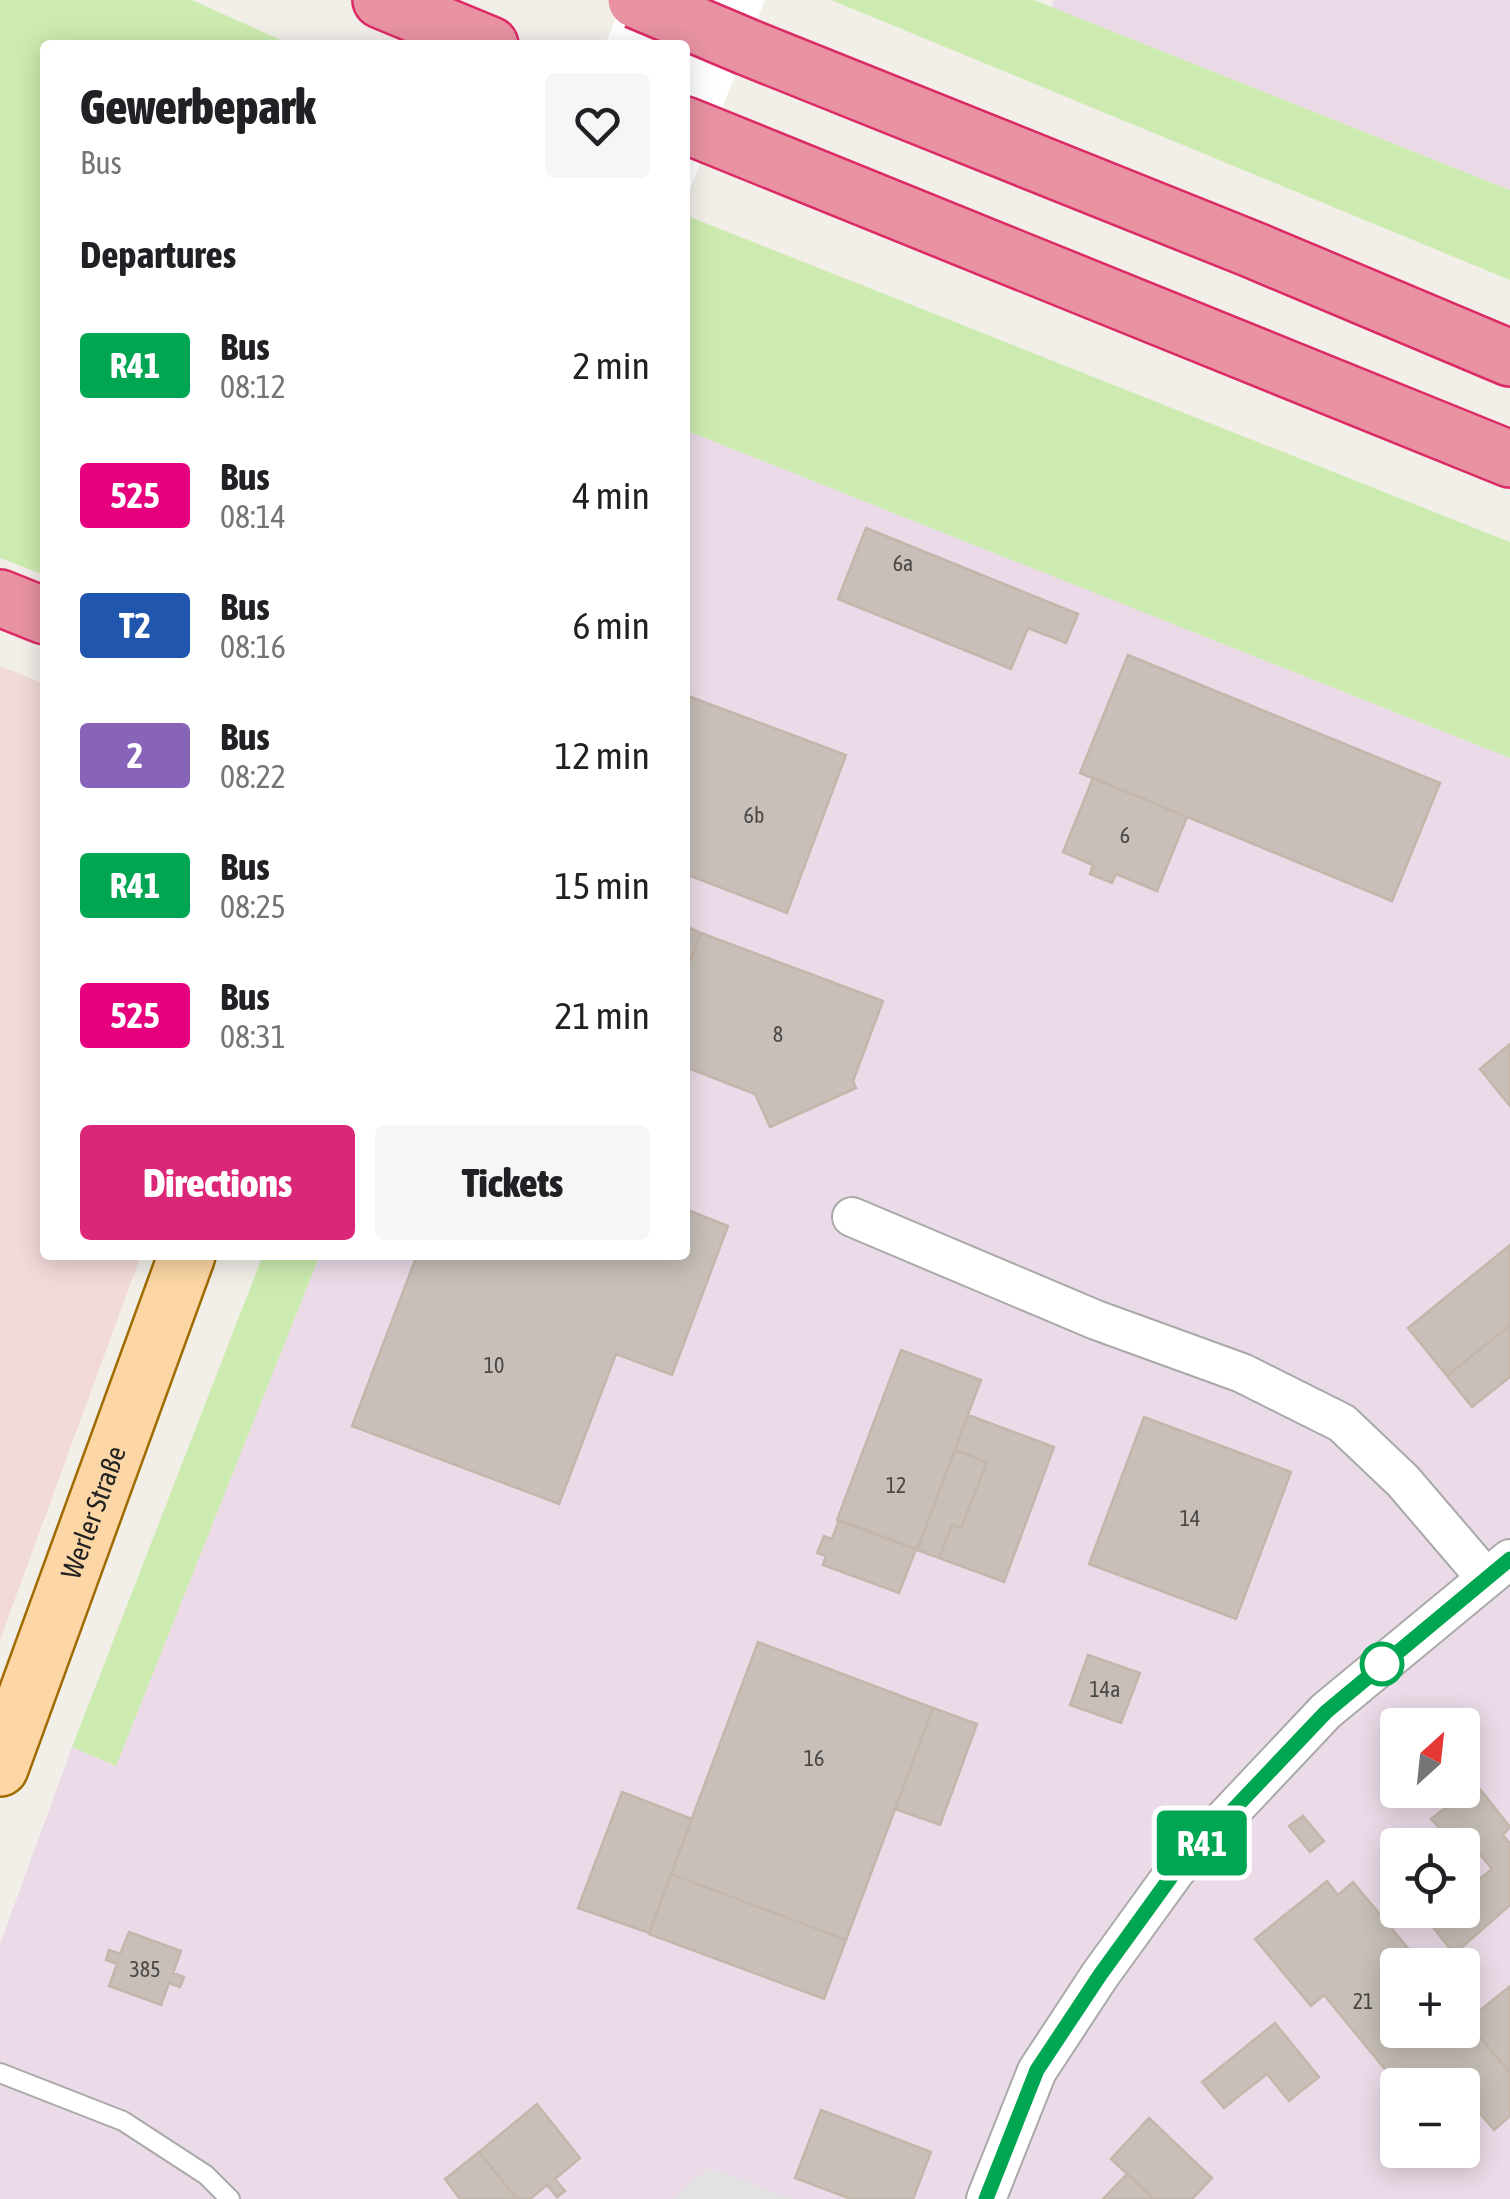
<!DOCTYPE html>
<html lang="en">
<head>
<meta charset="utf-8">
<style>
	body { margin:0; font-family:"Asap Condensed",sans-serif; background:#f6f6f6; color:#202124; height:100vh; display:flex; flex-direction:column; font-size:38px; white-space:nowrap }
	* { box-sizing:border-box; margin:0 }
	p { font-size:32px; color:#757577 }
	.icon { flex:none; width:55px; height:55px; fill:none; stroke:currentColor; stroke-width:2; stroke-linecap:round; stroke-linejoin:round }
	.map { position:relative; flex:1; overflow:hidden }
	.side { position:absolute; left:40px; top:40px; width:650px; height:1220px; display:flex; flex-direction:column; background:#fff; border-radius:10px; box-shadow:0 5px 25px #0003 }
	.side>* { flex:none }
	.badge { padding:0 20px; border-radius:8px; font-size:35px; line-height:65px }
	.needle { width:65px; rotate:27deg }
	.tools { position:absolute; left:1380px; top:1708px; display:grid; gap:20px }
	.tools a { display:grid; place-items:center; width:100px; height:100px; border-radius:10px; background:#fff; box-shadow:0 5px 25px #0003; font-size:50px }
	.map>.badge { position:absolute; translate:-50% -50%; box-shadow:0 0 0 5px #fff }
	h2 { padding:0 40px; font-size:38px; line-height:90px }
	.round { display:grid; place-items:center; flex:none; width:105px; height:105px; border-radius:10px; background:#f6f6f6 }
	.overview { display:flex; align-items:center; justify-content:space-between; height:170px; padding:0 40px }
	h1 { font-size:48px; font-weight:800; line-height:75px }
	.cta { display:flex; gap:20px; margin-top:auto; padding:20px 40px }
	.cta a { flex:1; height:115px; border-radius:10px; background:#db2777; color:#fff; font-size:40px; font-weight:800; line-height:115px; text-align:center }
	.cta a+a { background:#f6f6f6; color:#202124 }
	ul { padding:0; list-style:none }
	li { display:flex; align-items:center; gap:30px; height:130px; padding:0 40px }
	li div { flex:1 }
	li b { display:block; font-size:38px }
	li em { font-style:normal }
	li .badge { min-width:110px; font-weight:700; text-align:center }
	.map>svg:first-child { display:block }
	.commercial { fill:#f2dad9 }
	.industrial { fill:#ebdbe8; fill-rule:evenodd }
	.grass { fill:#cdebb0 }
	.parking { fill:#e2e2e2 }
	.pier { fill:#fff }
	.building { fill:#c7bfb8; stroke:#c4b6ab; stroke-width:2.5 }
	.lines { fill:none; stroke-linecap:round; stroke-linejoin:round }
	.lane-casing { stroke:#a9a9a9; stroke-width:22 }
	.street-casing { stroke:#a9a9a9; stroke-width:42 }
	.primary-casing { stroke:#a06b00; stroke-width:60 }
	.highway-casing { stroke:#dc2a67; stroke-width:60 }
	.lane { stroke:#fff; stroke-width:18 }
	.street { stroke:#fff; stroke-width:38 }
	.primary { stroke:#fcd6a4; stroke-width:55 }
	.highway { stroke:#e892a2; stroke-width:55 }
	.highway-bridge-casing { stroke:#dc2a67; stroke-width:60; stroke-linecap:butt }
	.highway-bridge { stroke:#e892a2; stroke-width:55 }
	.line-casing { stroke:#fff; stroke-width:22 }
	.line { stroke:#00a651; stroke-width:15 }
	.stop-dot { fill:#fff; stroke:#00a651; stroke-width:5 }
	.labels { text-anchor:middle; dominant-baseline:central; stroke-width:8; stroke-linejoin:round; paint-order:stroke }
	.number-label { font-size:22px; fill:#4b4948 }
	.street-label { font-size:28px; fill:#222; stroke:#fff }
</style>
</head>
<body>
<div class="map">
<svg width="1510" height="2199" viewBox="0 0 1510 2199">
	<rect width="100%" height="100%" fill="#f2efe9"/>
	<!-- commercial -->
	<path class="commercial" d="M0 666 45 684V1255H141L0 1640Z"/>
	<!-- industrial -->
	<path class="industrial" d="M1054 0H1510V190L1051 7Z
		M685 430 1510 758V2199H0V1944L72 1747 116 1766 320 1255H685ZM1398 1725H1462V1790H1398ZM1398 1845H1462V1910H1398ZM1398 1965H1462V2030H1398ZM1398 2085H1462V2150H1398Z"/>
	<!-- grass -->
	<path class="grass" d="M0 0H192L292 45H45V575L0 558Z
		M831 0H1034L1510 190V280Z
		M685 215 1510 542V758L685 430Z
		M263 1255H320L116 1766 72 1747Z"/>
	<!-- parking -->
	<path class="parking" d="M709 2168 792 2199H793H673Z"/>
	<!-- pier -->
	<path class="pier" d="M623 0H765L686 199 685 45H605Z"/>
	<!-- building -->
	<path class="building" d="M866 528 1078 614 1066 643 1028 628 1011 669 838 599Z
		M1128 655 1440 783 1392 901 1080 773Z
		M685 695 846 755 787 913 685 874Z
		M1093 778 1187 817 1157 891 1116 874 1112 883 1090 874 1093 865 1063 852Z
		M685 926 701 933 685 975Z
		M701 933 883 1001 853 1081 856 1088 770 1127 755 1094 685 1067V975Z
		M1510 1044V1106L1480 1069Z
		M685 1209 728 1226 672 1375 616 1354 559 1504 352 1426 417 1255H685Z
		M1510 1245V1325L1447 1376 1408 1328Z
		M1510 1325V1377L1472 1407 1447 1376Z
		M901 1350 981 1380 917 1550 837 1520Z
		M968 1415 1054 1447 1004 1582 939 1558 952 1525 961 1528 987 1462 955 1450Z
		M1144 1417 1291 1472 1236 1619 1089 1564Z
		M955 1450 987 1462 961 1528 952 1525 939 1558 917 1550Z
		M839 1520 916 1549 899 1593 823 1565 826 1556 817 1553 824 1536 832 1539Z
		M758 1642 933 1708 846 1940 671 1874Z
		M1088 1655 1140 1673 1121 1723 1070 1705Z
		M933 1708 977 1724 940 1825 895 1809Z
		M1464 1769 1510 1827 1503 1835 1510 1844V1905L1454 1954 1425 1917 1433 1910H1462V1893L1492 1869 1479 1853 1468 1862 1462 1856V1845H1455L1431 1819 1448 1806 1437 1790H1462Z
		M622 1792 692 1819 649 1933 578 1908Z
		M1303 1816 1324 1841 1310 1852 1289 1826Z
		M671 1874 846 1940 824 1999 649 1934Z
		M1327 1881 1338 1895 1353 1882 1422 1965H1398V2030H1462V2015L1510 2073V2116L1494 2130 1462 2092V2085H1398L1324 1995 1311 2006 1255 1939Z
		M129 1932 181 1951 173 1973 184 1977 180 1987 169 1983 161 2005 109 1986 117 1964 106 1960 109 1950 120 1954Z
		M1510 1986V2073L1467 2021Z
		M1275 2023 1319 2077 1289 2101 1267 2074 1224 2108 1202 2082Z
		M537 2104 580 2158 555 2179 565 2191 557 2197 547 2185 530 2199H517L479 2152Z
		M821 2110 931 2152 913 2199H851L795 2178Z
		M1149 2118 1212 2178 1192 2199H1154L1111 2159Z
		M479 2152 517 2199H460L445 2179Z
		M1127 2174 1154 2199H1103Z"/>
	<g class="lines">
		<!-- lane casing -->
		<g class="lane-casing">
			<path id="lane" d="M0 2073 123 2121 206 2175 230 2199"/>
		</g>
		<!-- street casing -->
		<g class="street-casing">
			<path id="street" d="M852 1217 1096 1320 1242 1373 1342 1423 1403 1481 1486 1578
				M986 2199 1037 2071 1100 1975 1176 1870 1326 1711 1510 1559"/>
		</g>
		<!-- primary casing -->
		<g class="primary-casing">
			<g id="primary">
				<path id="s1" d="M0 1768 187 1255"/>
			</g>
		</g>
		<!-- highway casing -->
		<g class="highway-casing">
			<path id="highway" d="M381 0 490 45
				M747 47 1251 249 1510 358
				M685 125 1510 459
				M0 598 45 616"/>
		</g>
		<!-- lane -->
		<use href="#lane" class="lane"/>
		<!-- street -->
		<use href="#street" class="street"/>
		<!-- primary -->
		<use href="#primary" class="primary"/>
		<!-- highway -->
		<use href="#highway" class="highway"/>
		<!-- highway-bridge casing -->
		<g class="highway-bridge-casing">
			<path id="highway-bridge" d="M636 0 747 47"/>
		</g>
		<!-- highway-bridge -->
		<use href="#highway-bridge" class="highway-bridge"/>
	</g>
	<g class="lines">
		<!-- line casing -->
		<g class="line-casing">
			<path id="line" d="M986 2199 1037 2070 1100 1975 1176 1870 1326 1712 1510 1559"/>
		</g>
		<!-- line -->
		<use href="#line" class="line"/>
	</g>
	<!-- markers -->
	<circle class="stop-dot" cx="1382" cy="1664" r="20"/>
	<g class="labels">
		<!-- number labels -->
		<g class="number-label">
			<text x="903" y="563">6a</text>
			<text x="754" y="815">6b</text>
			<text x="1125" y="835">6</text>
			<text x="778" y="1034">8</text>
			<text x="494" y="1365">10</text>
			<text x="896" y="1485">12</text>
			<text x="1190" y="1518">14</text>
			<text x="1105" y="1689">14a</text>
			<text x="814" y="1758">16</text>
			<text x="145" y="1969">385</text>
			<text x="1363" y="2001">21</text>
		</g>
		<!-- street labels -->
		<g class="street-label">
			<text stroke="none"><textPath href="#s1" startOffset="272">Werler Straße</textPath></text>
		</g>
	</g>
</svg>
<div class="tools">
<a><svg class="needle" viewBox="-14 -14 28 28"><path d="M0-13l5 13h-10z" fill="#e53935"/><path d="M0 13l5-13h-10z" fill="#757577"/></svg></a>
<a><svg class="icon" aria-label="locate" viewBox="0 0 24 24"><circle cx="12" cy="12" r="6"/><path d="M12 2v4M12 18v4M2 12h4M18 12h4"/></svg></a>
<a>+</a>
<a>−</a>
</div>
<b class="badge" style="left:1202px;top:1843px;background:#00a651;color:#fff">R41</b>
<section class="side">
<div class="overview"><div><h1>Gewerbepark</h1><p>Bus</p></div><a class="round"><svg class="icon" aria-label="heart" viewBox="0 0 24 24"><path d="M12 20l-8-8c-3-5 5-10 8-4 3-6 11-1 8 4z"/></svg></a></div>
<h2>Departures</h2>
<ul>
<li><span class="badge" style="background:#00a651;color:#fff">R41</span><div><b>Bus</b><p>08:12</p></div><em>2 min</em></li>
<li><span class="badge" style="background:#e6007e;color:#fff">525</span><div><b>Bus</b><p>08:14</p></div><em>4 min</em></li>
<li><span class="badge" style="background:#2056ae;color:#fff">T2</span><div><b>Bus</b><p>08:16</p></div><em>6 min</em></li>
<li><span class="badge" style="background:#8864b9;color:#fff">2</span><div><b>Bus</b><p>08:22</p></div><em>12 min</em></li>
<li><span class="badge" style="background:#00a651;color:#fff">R41</span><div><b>Bus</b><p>08:25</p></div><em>15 min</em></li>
<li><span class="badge" style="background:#e6007e;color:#fff">525</span><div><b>Bus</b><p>08:31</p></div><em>21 min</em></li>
</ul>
<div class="cta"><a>Directions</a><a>Tickets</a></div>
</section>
</div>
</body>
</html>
